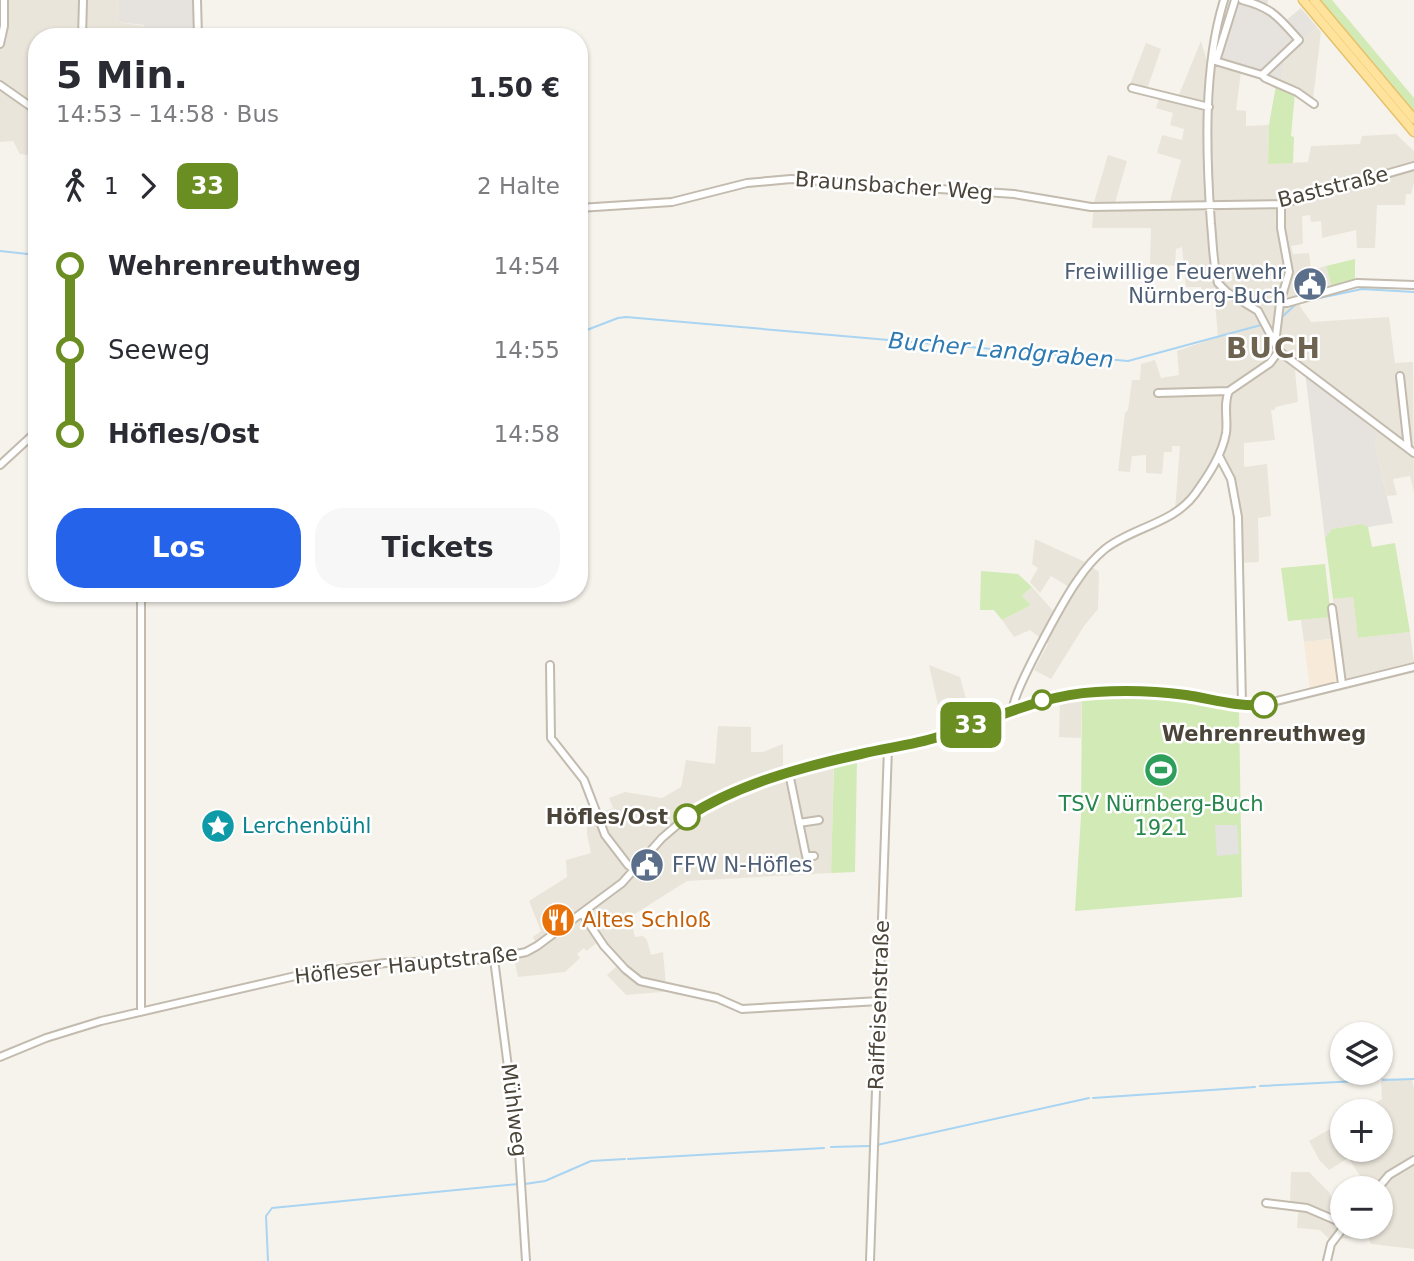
<!DOCTYPE html>
<html lang="de">
<head>
<meta charset="utf-8">
<style>
	body { margin:0; font-family:"DejaVu Sans",sans-serif; background:#f7f7f7; color:#2b2b33; height:100vh; display:flex; flex-direction:column; font-size:26px; white-space:nowrap }
	* { box-sizing:border-box; margin:0 }
	p { font-size:23px; color:#7c7c81 }
	.icon { flex:none; width:38px; height:38px; fill:none; stroke:currentColor; stroke-width:2; stroke-linecap:round; stroke-linejoin:round }
	.map { position:relative; flex:1; overflow:hidden }
	.side { position:absolute; left:28px; top:28px; width:560px; height:574px; display:flex; flex-direction:column; background:#fff; border-radius:28px; box-shadow:0 2px 5px #0004 }
	.side>* { flex:none }
	.badge { padding:0 14px; border-radius:10px; font-size:24px; line-height:46px }
	.buttons { position:absolute; left:1330px; top:1022px; display:grid; gap:14px }
	.buttons a { display:grid; place-items:center; width:63px; height:63px; border-radius:50%; background:#fff; box-shadow:0 2px 5px #0004; font-size:35px }
	.map>.badge { position:absolute; translate:-50% -50%; box-shadow:0 0 0 4px #fff }
	.legs { display:flex; align-items:center; gap:10px; height:77px; padding:0 28px; font-size:23px }
	.legs p { margin-inline-start:auto }
	.head { display:flex; align-items:center; justify-content:space-between; height:119px; padding:0 28px }
	h1 { font-size:38px; font-weight:800; line-height:52px }
	.action { display:flex; gap:14px; margin-top:auto; padding:14px 28px }
	.action a { flex:1; height:80px; border-radius:28px; background:#2563eb; color:#fff; font-size:28px; font-weight:800; line-height:80px; text-align:center }
	.action a+a { background:#f7f7f7; color:#2b2b33 }
	ul { padding:0 28px; list-style:none }
	li { display:flex; align-items:center; gap:24px; height:84px; font-size:26px }
	li i { display:grid; place-items:center; width:10px; height:100%; margin:0 9px; background:currentColor }
	li i::after { content:''; width:18px; height:18px; margin:-9px; border:5px solid; border-radius:50%; background:#fff }
	li p { margin-inline-start:auto }
	li:first-child i { background:linear-gradient(#0000 50%,currentColor 0) }
	li:last-child i { background:linear-gradient(currentColor 50%,#0000 0) }
	.map>svg:first-child { display:block }
	.residential { fill:#eae5da }
	.commercial { fill:#f7ead8 }
	.industrial { fill:#e6e2dd }
	.green { fill:#d2eab5 }
	.parking { fill:#e5e3e0 }
	.lines { fill:none; stroke-linecap:round; stroke-linejoin:round }
	.stream { stroke:#a9d4f2; stroke-width:2 }
	.minor-casing { stroke:#c2bbae; stroke-width:10 }
	.major-casing { stroke:#e6c16a; stroke-width:11 }
	.minor { stroke:#fff; stroke-width:6 }
	.major { stroke:#ffe39c; stroke-width:8 }
	.line-1-casing { stroke:#fff; stroke-width:16 }
	.line-1 { stroke:#6b8e23; stroke-width:10 }
	.stop-1-dot { fill:#fff; stroke:#6b8e23; stroke-width:3.5 }
	.labels { text-anchor:middle; dominant-baseline:central; stroke-width:5; stroke-linejoin:round; paint-order:stroke }
	.street-label { font-size:21px; fill:#4b4439; stroke:#fff }
	.service-label { font-size:21px; fill:#4e5e75; stroke:#fff; text-anchor:end }
	.stop-label { font-size:21px; font-weight:bold; fill:#4b4439; stroke:#fff }
	.leisure-label { font-size:21px; fill:#27864d; stroke:#fff }
	.culture-label { font-size:21px; fill:#0d838f; stroke:#fff; text-anchor:start }
	.food-label { font-size:21px; fill:#c56008; stroke:#fff; text-anchor:start }
	.water-label { font-size:23px; font-style:italic; fill:#2e7ab2; stroke:#fff }
	.district-label { font-size:28px; font-weight:bold; letter-spacing:2px; fill:#6e6250; stroke:#fff }
</style>
</head>
<body>
<div class="map">
<svg width="1414" height="1261" viewBox="0 0 1414 1261">
	<rect width="100%" height="100%" fill="#f6f3ec"/>
	<!-- residential -->
	<path class="residential" d="M0 0H119L118 22 144 26 143 37H37V156L20 154 13 141 0 142Z
		M1317 27 1321 32 1313 99 1296 88 1281 83 1285 59 1283 57Z
		M1201 41 1207 61 1241 72 1236 110 1246 111V126L1269 125 1268 164 1308 162 1311 146 1360 144 1362 136 1396 134 1414 151V183L1411 194H1406L1405 205H1377L1375 248H1357L1356 230 1322 238 1321 221 1311 222 1310 215 1302 216 1303 244 1291 246 1293 254 1309 253 1311 270 1326 266 1332 288 1297 302 1311 322 1389 317 1395 363 1413 362 1414 492 1410 476 1393 479 1397 495 1387 496 1375 445 1377 423 1294 360 1298 402 1275 407V410H1271L1275 440 1244 443V467L1267 464 1271 516 1258 518 1259 562 1238 563 1234 507 1227 475 1218 464 1193 500 1175 510 1180 446H1172V452H1164L1162 474 1146 473V455L1132 456 1130 472 1118 471 1125 413 1128 410 1132 380H1140L1141 364 1155 360 1161 378 1179 375 1177 351 1218 337 1215 302 1202 293 1201 287H1186L1182 247 1176 249 1175 266 1150 264 1151 228H1092L1094 202 1108 155 1127 161 1115 203 1170 201 1181 160 1157 153 1162 135 1182 140 1184 129 1170 125 1173 113 1156 108 1160 96 1128 89 1146 43 1161 49 1147 89 1178 97Z
		M1035 539 1085 562 1099 572 1098 609 1084 626 1051 679 1034 670 1048 644 1030 630 1014 637 1002 620 1031 605 1022 596 1032 587 1055 613 1073 592 1069 587 1051 576 1040 593 1030 582 1038 568 1032 564Z
		M1353 596 1358 638 1410 632 1414 662 1344 679 1338 638 1304 642 1301 620 1335 616 1333 599Z
		M929 665 960 677 972 721 944 732Z
		M1082 697 1081 738 1059 737 1060 700Z
		M718 726 751 727V752H763L783 744V772L834 757 831 873 687 881 630 917 635 937 643 936 647 940 651 955 663 952 666 986 674 991 626 995 607 975 617 966 597 943 586 951 584 948 577 954 580 958 565 972 518 977 514 958 538 949 533 937 541 931 529 901 567 877 566 860 591 853 587 835V809L592 807 595 815 613 808 609 798 625 792 662 798 681 787 686 760 715 764Z
		M1381 1078 1412 1080 1414 1088V1249L1371 1244 1368 1236 1330 1240 1320 1230 1297 1228 1299 1205 1290 1203 1291 1172H1309L1329 1192 1335 1205 1342 1196V1227H1381V1188H1353L1363 1180 1348 1158 1329 1170 1320 1161 1309 1141 1342 1122V1150H1381V1111H1361L1382 1099Z"/>
	<!-- commercial -->
	<path class="commercial" d="M1334 639 1339 683 1310 690 1304 642Z"/>
	<!-- industrial -->
	<path class="industrial" d="M119 0H196V37H144V25L118 22Z
		M1239 0H1268L1267 5 1284 22 1301 8 1317 27 1284 57 1285 59 1281 83 1220 60Z
		M1305 372 1377 432 1375 445 1393 523 1368 527 1362 524 1332 529 1325 538Z"/>
	<!-- green -->
	<path class="green" d="M1319 0H1332L1414 98V115Z
		M1276 85 1295 93 1291 136 1294 137 1293 163 1268 164 1269 125Z
		M1355 259V282L1332 288 1326 266Z
		M1362 524 1368 527 1372 547 1395 543 1410 632 1358 638 1353 597 1333 599 1325 538 1332 529Z
		M1325 564 1331 617 1288 621 1281 568Z
		M981 571 1018 574 1032 587 1022 596 1031 605 1002 620 994 610H980Z
		M1107 695 1163 697 1239 708 1242 897 1075 911 1081 816 1082 697Z
		M857 759 855 872 831 873 834 764Z"/>
	<!-- parking -->
	<path class="parking" d="M1215 825H1237L1239 854 1217 856Z"/>
	<g class="lines">
		<!-- stream -->
		<path class="stream" d="M0 251 37 255
			M1301 302 1362 289 1414 292
			M1282 317 1296 304
			M579 333 618 318 626 317 1128 361 1261 325
			M1383 1080 1414 1079
			M1260 1086 1377 1080
			M1093 1098 1255 1087
			M877 1145 1089 1098
			M831 1147 869 1146
			M628 1159 824 1148
			M525 1184 545 1181 591 1161 625 1159
			M268 1261 266 1216 272 1208 518 1184"/>
		<!-- minor casing -->
		<g class="minor-casing">
			<path id="minor" d="M197 0 198 37
				M1224 0C1203 67 1206 154 1211 224 1213 243 1213 264 1218 283L1227 292 1258 311 1279 351 1414 453
				M1242 0C1273 8 1278 17 1299 40L1262 75
				M82 37 83 0
				M0 44 4 26V0
				M1212 60 1262 75 1265 78 1297 92 1314 104
				M1216 61 1235 0
				M0 85 37 111
				M1132 88 1209 107
				M579 208 672 202 747 183 791 179 1014 194 1091 207 1281 204 1414 166
				M1280 303H1287L1357 283 1414 285
				M1275 344 1280 303 1289 272 1281 228V204
				M1400 376 1408 448
				M1158 393 1229 391
				M1219 456 1231 479 1238 517 1242 705
				M0 465 37 431
				M1332 608 1342 684
				M550 665 551 738 584 780 605 835 628 865 634 870
				M1013 709C1012 693 1065 598 1077 581 1085 569 1094 558 1105 549 1133 527 1173 524 1195 494 1208 476 1222 455 1226 433 1228 419 1223 404 1229 391L1270 363 1279 351
				M789 773 806 856H814
				M799 823 819 820
				M582 913 604 946 625 969 640 981 717 998 742 1009 879 1001
				M494 959 519 1152 526 1261
				M141 1012V593
				M0 1057 46 1038 101 1021 304 974 385 963 494 959 526 952 537 946 622 883 662 838 683 820 702 808 772 779 825 763 938 737 1013 709 1073 694 1149 692 1260 705 1414 667
				M1378 1188 1389 1175 1414 1160
				M1266 1203 1307 1208 1342 1223
				M870 1261 888 748
				M1327 1261 1331 1244 1344 1227"/>
		</g>
		<!-- major casing -->
		<g class="major-casing">
			<path id="major" d="M1303 0 1414 132
				M1314 0 1414 119"/>
		</g>
		<!-- minor -->
		<use href="#minor" class="minor"/>
		<!-- major -->
		<use href="#major" class="major"/>
	</g>
	<g class="lines">
		<!-- line-1 casing -->
		<g class="line-1-casing">
			<path id="line-1" d="M687 817C738 784 802 767 861 754 886 748 913 745 938 737 991 721 1039 695 1096 692 1126 690 1156 691 1186 695 1212 699 1238 707 1264 705"/>
		</g>
		<!-- line-1 -->
		<use href="#line-1" class="line-1"/>
	</g>
	<!-- icons -->
	<defs>
		<g id="civic-disc" transform="scale(1.75)"><circle r="9.5" fill="#5c6f8a" stroke="#fff"/><path d="M-.6-6.5H3V-4.5H.6V-3L4-1V1h2V6H-6V1h2V-1L-.6-3ZM-1.2 2.5V6h2.4V2.5Z" fill="#fff"/></g>
		<g id="stadium-disc" transform="scale(1.75)"><circle r="9.5" fill="#2e9e5b" stroke="#fff"/><path d="M0-5a6.5 5 0 1 0 0 10a6.5 5 0 1 0 0-10ZM-3.5-1.8h7v3.6h-7Z" fill="#fff"/></g>
		<g id="sight-disc" transform="scale(1.75)"><circle r="9.5" fill="#0f9aa8" stroke="#fff"/><path d="M0-6L1.8-2.2L6-1.7L2.9 1.2L3.7 5.4L0 3.3L-3.7 5.4L-2.9 1.2L-6-1.7L-1.8-2.2Z" fill="#fff"/></g>
		<g id="restaurant-disc" transform="scale(1.75)"><circle r="9.5" fill="#e8710a" stroke="#fff"/><path d="M-5-6h1v4h1v-4h1v4h1v-4h1v5L-1.5 .5V6h-2V.5L-5-1ZM5-6V6H3V1.5H1.5Q1.5-4 5-6Z" fill="#fff"/></g>
	</defs>
	<g fill-rule="evenodd">
		<use href="#civic-disc" x="1310" y="284"/>
		<use href="#stadium-disc" x="1161" y="770"/>
		<use href="#sight-disc" x="218" y="826"/>
		<use href="#civic-disc" x="647" y="865"/>
		<use href="#restaurant-disc" x="558" y="920"/>
	</g>
	<!-- markers -->
	<g class="stop-1-dot">
		<circle cx="1042" cy="700" r="9"/>
		<circle cx="1264" cy="705" r="12"/>
		<circle cx="687" cy="817" r="12"/>
	</g>
	<g class="labels">
		<!-- street labels -->
		<g class="street-label">
			<text transform="translate(894 186) rotate(4)">Braunsbacher Weg</text>
			<text transform="translate(1333 187) rotate(-14)">Baststraße</text>
			<text transform="translate(406 965) rotate(-6)">Höfleser Hauptstraße</text>
			<text transform="translate(879 1005) rotate(-88)">Raiffeisenstraße</text>
			<text transform="translate(514 1110) rotate(83)">Mühlweg</text>
		</g>
		<!-- service labels -->
		<g class="service-label">
			<text x="1286" y="272">Freiwillige Feuerwehr<tspan x="1286" dy="24">Nürnberg-Buch</tspan></text>
			<text x="672" y="865" text-anchor="start">FFW N-Höfles</text>
		</g>
		<!-- stop labels -->
		<g class="stop-label">
			<text x="1264" y="734">Wehrenreuthweg</text>
			<text x="668" y="817" text-anchor="end">Höfles/Ost</text>
		</g>
		<!-- leisure labels -->
		<g class="leisure-label">
			<text x="1161" y="804">TSV Nürnberg-Buch<tspan x="1161" dy="24">1921</tspan></text>
		</g>
		<!-- culture labels -->
		<g class="culture-label">
			<text x="242" y="826">Lerchenbühl</text>
		</g>
		<!-- food labels -->
		<g class="food-label">
			<text x="582" y="920">Altes Schloß</text>
		</g>
		<!-- water labels -->
		<g class="water-label">
			<text transform="translate(1001 350) rotate(5)">Bucher Landgraben</text>
		</g>
		<!-- district labels -->
		<g class="district-label">
			<text x="1274" y="348">BUCH</text>
		</g>
	</g>
</svg>
<div class="buttons">
<a><svg class="icon" aria-label="layers" viewBox="0 0 24 24"><path d="M12 4l9 5-9 5-9-5zM3 14l9 5 9-5"/></svg></a>
<a>+</a>
<a>−</a>
</div>
<b class="badge" style="left:971px;top:725px;background:#6b8e23;color:#fff">33</b>
<section class="side">
<div class="head"><div><h1>5 Min.</h1><p>14:53 – 14:58 · Bus</p></div><b>1.50 €</b></div>
<div class="legs"><svg class="icon" aria-label="walk" viewBox="0 0 24 24"><circle cx="13" cy="4" r="2"/><path d="M13 8l-2 6 4 7M11 14l-3 7M7 12l3-4h3l4 4"/></svg>1<svg class="icon" aria-label="forward" viewBox="0 0 24 24"><path d="M9 5l7 7-7 7"/></svg><b class="badge" style="background:#6b8e23;color:#fff">33</b><p>2 Halte</p></div>
<ul>
<li><i style="color:#6b8e23"></i><b>Wehrenreuthweg</b><p>14:54</p></li>
<li><i style="color:#6b8e23"></i><span>Seeweg</span><p>14:55</p></li>
<li><i style="color:#6b8e23"></i><b>Höfles/Ost</b><p>14:58</p></li>
</ul>
<div class="action"><a>Los</a><a>Tickets</a></div>
</section>
</div>
</body>
</html>
